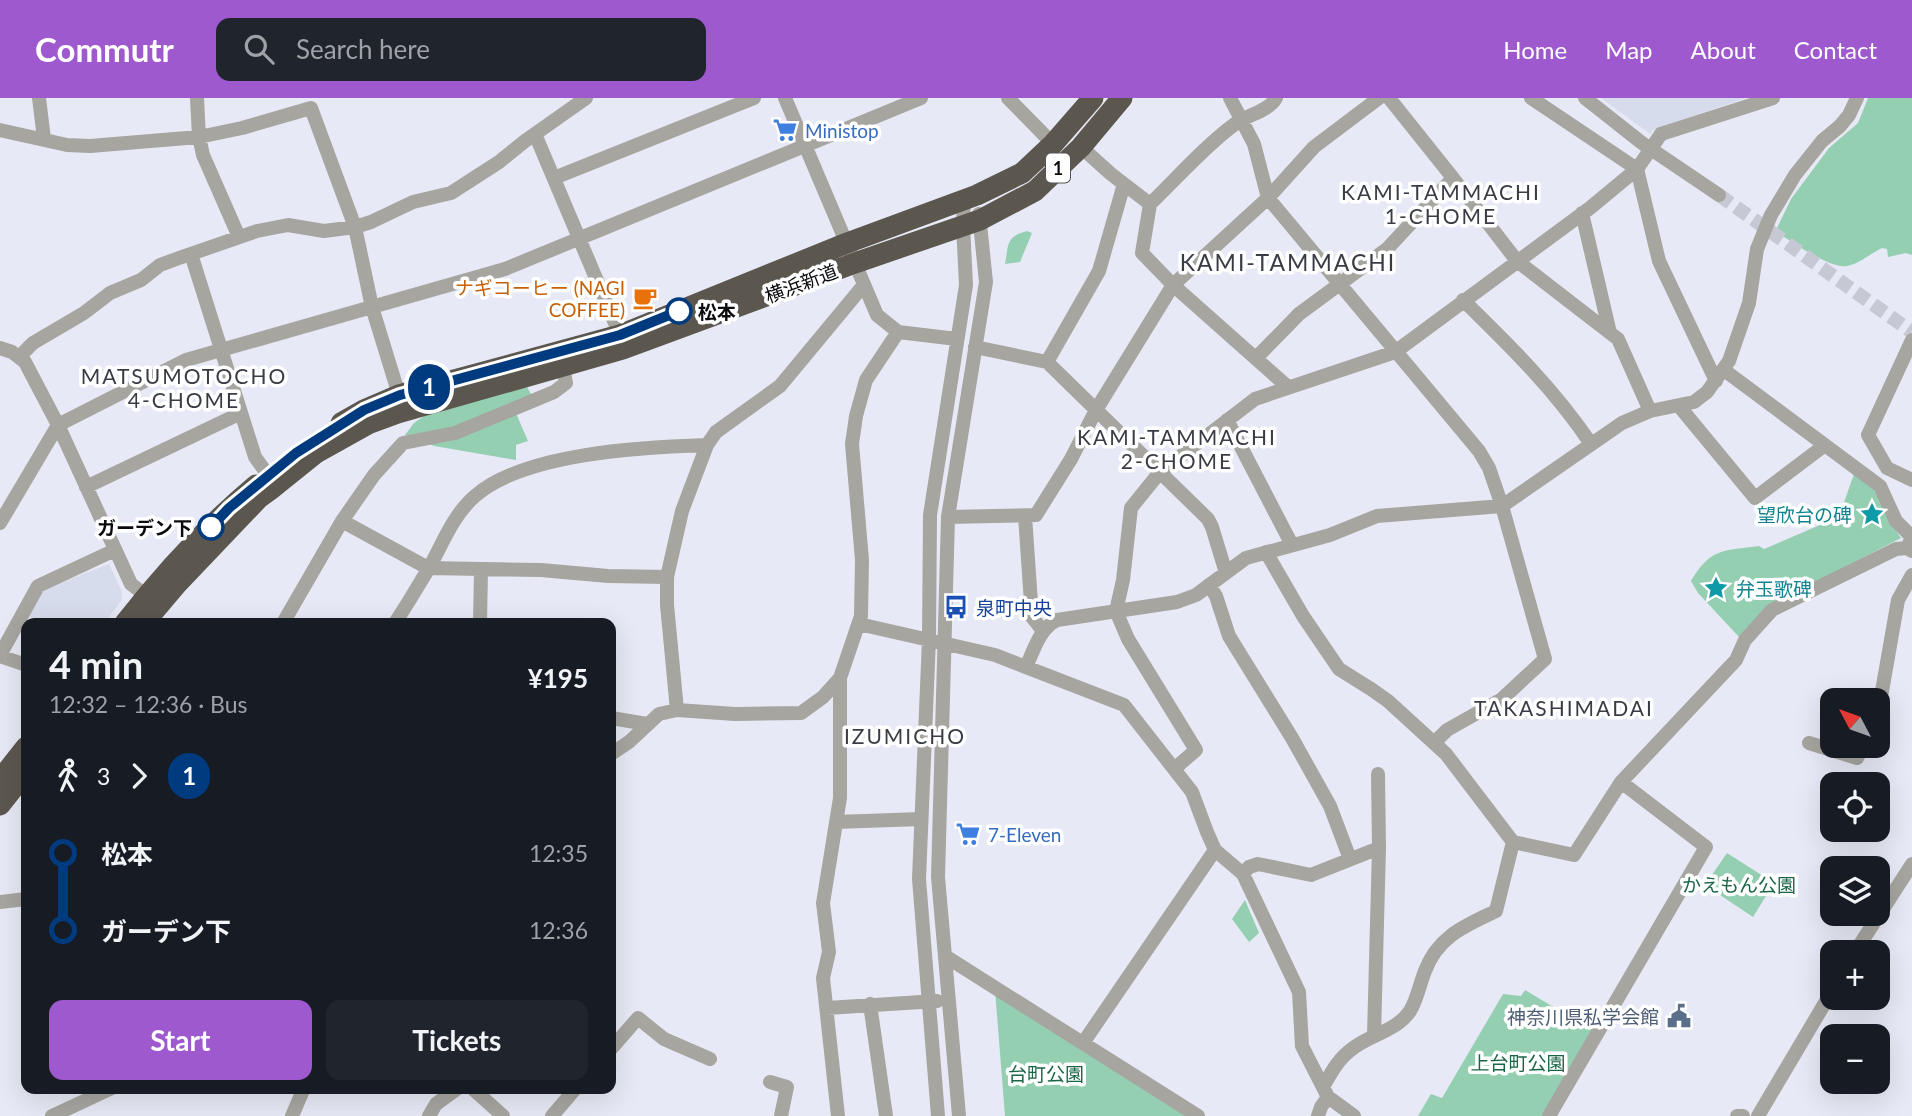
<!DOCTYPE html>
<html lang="en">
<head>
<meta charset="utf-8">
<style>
	body { margin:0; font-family:Lato,"Noto Sans JP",sans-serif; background:#20242c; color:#f1f3f6; height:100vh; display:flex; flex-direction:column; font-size:26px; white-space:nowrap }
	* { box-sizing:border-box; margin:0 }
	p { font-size:23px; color:#9ea1a6 }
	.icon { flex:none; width:38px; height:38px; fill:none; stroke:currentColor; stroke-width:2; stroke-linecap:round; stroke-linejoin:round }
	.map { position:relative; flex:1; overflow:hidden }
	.sheet { position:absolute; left:21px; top:520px; width:595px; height:476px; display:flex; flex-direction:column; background:#171b24; border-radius:14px; box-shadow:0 7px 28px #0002 }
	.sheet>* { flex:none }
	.badge { padding:0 14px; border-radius:23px; font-size:24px; line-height:46px }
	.needle { width:46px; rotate:311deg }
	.tools { position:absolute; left:1820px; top:590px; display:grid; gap:14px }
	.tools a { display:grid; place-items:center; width:70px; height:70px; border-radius:14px; background:#171b24; box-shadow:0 7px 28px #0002; font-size:35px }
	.map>.badge { position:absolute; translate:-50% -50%; box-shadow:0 0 0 4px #fff }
	.legs { display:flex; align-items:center; gap:10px; height:77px; padding:0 28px; font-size:23px }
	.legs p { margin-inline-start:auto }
	.headline { display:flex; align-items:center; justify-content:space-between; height:119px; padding:0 28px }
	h1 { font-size:38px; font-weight:700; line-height:52px }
	.cta { display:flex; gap:14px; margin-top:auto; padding:14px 28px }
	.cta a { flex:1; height:80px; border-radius:14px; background:#9e59ce; color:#fff; font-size:28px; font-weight:700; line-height:80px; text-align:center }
	.cta a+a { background:#20242c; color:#f1f3f6 }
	ul { padding:0 28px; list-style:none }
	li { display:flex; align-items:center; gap:24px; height:77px; font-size:26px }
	li i { display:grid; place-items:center; width:10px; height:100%; margin:0 9px; background:currentColor }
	li i::after { content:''; width:18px; height:18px; margin:-9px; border:5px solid; border-radius:50%; background:#171b24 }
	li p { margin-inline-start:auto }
	li:first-child i { background:linear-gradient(#0000 50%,currentColor 0) }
	li:last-child i { background:linear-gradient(currentColor 50%,#0000 0) }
	header { display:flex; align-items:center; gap:42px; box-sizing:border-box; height:98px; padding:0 35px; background:#9e59ce; color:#fff }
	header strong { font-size:33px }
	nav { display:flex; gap:38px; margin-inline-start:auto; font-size:24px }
	.search { width:490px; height:63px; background:#20242c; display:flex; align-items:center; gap:18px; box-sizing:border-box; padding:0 24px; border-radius:14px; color:#9ea1a6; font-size:26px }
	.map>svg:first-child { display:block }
	.built { fill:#d7dced }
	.green { fill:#95cfb1 }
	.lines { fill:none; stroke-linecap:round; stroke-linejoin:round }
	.minor-tunnel { stroke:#c6c9d3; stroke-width:14; stroke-dasharray:14 7; stroke-linecap:butt }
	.minor { stroke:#a7a5a0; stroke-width:14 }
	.highway { stroke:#5c574e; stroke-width:21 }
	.minor-bridge { stroke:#a7a5a0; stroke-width:14 }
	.line-1-casing { stroke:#fff; stroke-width:16 }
	.line-1 { stroke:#003b80; stroke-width:10 }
	.stop-1-dot { fill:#fff; stroke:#003b80; stroke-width:3.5 }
	.labels { text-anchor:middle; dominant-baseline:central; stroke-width:7; stroke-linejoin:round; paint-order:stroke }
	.shield { fill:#fff; stroke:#545457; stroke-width:2 }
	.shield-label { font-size:18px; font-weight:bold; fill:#0b0b0f }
	.shop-label { font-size:19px; fill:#366cbe; stroke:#fff; text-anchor:start }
	.street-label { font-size:19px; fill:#0b0b0f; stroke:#fff }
	.food-label { font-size:19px; fill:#c56008; stroke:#fff; text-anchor:end }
	.stop-label { font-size:19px; font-weight:bold; fill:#0b0b0f; stroke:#fff; text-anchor:start }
	.culture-label { font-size:19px; fill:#0d838f; stroke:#fff; text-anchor:end }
	.transit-label { font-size:19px; fill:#164399; stroke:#fff; text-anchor:start }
	.park-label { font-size:19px; fill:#1b6547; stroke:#fff }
	.service-label { font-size:19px; fill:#4e5e75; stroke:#fff; text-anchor:end }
	.neighbourhood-label { font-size:21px; letter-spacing:2px; fill:#3a3c45; stroke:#fff }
	.quarter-label { font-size:23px; letter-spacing:2px; fill:#3a3c45; stroke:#fff }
</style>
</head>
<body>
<header>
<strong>Commutr</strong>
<div class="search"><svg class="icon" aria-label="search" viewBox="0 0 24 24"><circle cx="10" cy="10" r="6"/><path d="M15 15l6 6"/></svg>Search here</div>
<nav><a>Home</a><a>Map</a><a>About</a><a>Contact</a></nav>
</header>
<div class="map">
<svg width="1912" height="1018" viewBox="0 0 1912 1018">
	<rect width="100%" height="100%" fill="#e7eaf6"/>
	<!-- built -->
	<path class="built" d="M1601 0H1746L1653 32 1650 36Z
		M109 466 122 494V502L104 525H37L27 517 42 492Z"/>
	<!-- green -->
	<path class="green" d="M1868 0H1912V157L1906 155 1888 159 1887 151 1882 150C1871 155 1859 166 1847 168 1830 171 1792 144 1777 134V130L1791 101 1829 50 1858 25Z
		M1027 133 1032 135 1020 164 1005 166C1009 146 1005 139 1027 133Z
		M526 287 532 298 512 306 528 343 516 347V362L434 348 405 337 414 325 427 316Z
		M1854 376 1874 392 1891 425 1901 440 1767 509 1740 540 1698 495 1691 483C1711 449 1724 453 1759 448L1764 451 1827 424 1843 407Z
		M1727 755 1774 785 1753 819 1705 787Z
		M1245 802 1259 835 1249 844 1232 821Z
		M995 892 1192 1018H1005Z
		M1525 892 1592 932 1542 1018H1418L1431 996 1442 1000 1503 896 1521 898Z"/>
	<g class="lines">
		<!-- minor-tunnel -->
		<path class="minor-tunnel" d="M1719 97 1912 234"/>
		<!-- minor -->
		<path class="minor" d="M39 0 44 41
			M197 0 199 39 203 57 239 139
			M785 0 877 217 898 234 957 241
			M1008 0 1053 46
			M1230 0 1254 46 1268 100 1479 353 1489 370 1502 408 1545 561 1502 601 1447 632 1434 645 1446 656 1513 744 1496 813C1465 828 1438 838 1425 873 1420 885 1417 902 1410 913 1397 933 1369 937 1352 951 1338 961 1331 975 1323 989
			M1389 0 1453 80 1517 163 1618 241 1650 313
			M1531 0 1637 71 1659 163 1716 283
			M1585 0 1642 45 1719 97
			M0 32 67 47 90 48 199 39 242 30 311 10 355 129 372 209 399 297
			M535 36 620 237
			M1661 36 1773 0
			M1081 49 1111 76 1150 106C1177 80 1206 47 1235 26 1247 17 1269 13 1276 0
			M554 80 754 0
			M1150 106 1142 155 1173 187 1288 289
			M1582 115 1610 235
			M191 156 255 359 268 377
			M1463 202C1509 247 1555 292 1591 346
			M1912 242 1868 337 1887 370 1912 382
			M975 249 1047 264 1208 421 1212 429 1226 475
			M0 250 12 254 25 264 58 327 131 486 152 502
			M19 259 33 245 84 215 110 195 141 182 160 167 179 160 257 133 288 127 324 133 355 129 371 124 413 104 451 95 499 64 525 43 586 0
			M1256 260 1299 216 1387 151 1453 80
			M1047 264 1099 173 1124 86
			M1724 272 1880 388 1896 423 1912 439 1907 450 1912 453
			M1679 308 1755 400 1825 347
			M1227 322 1292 447
			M86 389 241 315
			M1025 418 1032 519 1043 533
			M948 419 1036 417 1071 361 1096 312 1173 187 1268 100 1314 49 1379 0
			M342 423 428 470 541 472 608 478 667 479
			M0 425 58 327 186 262 505 171 921 0
			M1266 454 1303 518 1339 571 1371 591 1388 603 1434 645
			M1209 487 1216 498 1229 538 1292 640 1330 708 1350 761
			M283 525 342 423 374 377 403 345 455 335 554 294 566 285 563 269
			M395 525C407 507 418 488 429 470 443 445 453 417 475 398 524 355 643 349 707 347
			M480 525 481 472
			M859 526 995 557 1124 607 1192 694 1207 734 1215 752 1243 776 1299 894 1302 948 1328 999 1354 1018
			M0 557 38 488 115 452
			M0 558 26 567
			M1026 569C1034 552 1039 531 1057 522L1177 504 1196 497 1246 460 1330 437 1377 418 1502 408 1622 325 1650 313 1694 304 1707 294 1729 263 1749 205 1757 151 1771 117 1795 77 1822 43 1840 28 1849 17 1857 0
			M677 612 667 507V479L682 413 707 347 716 334 780 288 863 188
			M1878 616 1898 502 1912 477
			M611 620 647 626
			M1809 645 1857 660 1863 648
			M611 656 629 644 659 616 677 612 735 616 801 615 823 599 840 580
			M1174 671 1196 652 1128 541 1116 513 1123 482 1131 410 1160 374 1255 301 1395 254 1590 110 1637 71
			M836 724 921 721
			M1513 744 1574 757 1621 684 1736 562 1745 542 1772 512 1896 451 1907 450
			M1243 776 1249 769 1258 766 1311 777 1379 750
			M0 804 26 801
			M1855 854 1912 766
			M945 858 1198 1018
			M870 906 886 1018
			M827 910 937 903
			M1374 938 1379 750 1378 676
			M1083 945 1215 752
			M611 951 638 920 664 941 710 961
			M770 984 787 989 781 1018
			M472 990 503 1018
			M52 1018 112 990
			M292 1018 304 990
			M429 1018 436 1006 458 990
			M552 1018 576 990
			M838 1018 823 880 829 854 823 805 840 700V580L861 518 862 462 852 346 856 318 866 282 898 234
			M938 1018 919 781 929 541 930 417 966 187 963 127 964 102
			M959 1018 938 779 948 419 986 184 979 116
			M1318 1018 1321 1009 1328 999
			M1549 1018 1706 749 1621 684
			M1737 1018H1743
			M1758 1018 1832 893"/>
		<!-- highway -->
		<path class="highway" d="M341 325 364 312 399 297 620 237 847 145 977 97 1022 75 1053 46 1093 0
			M125 525C164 475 207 428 256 387
			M144 525 177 486 259 400 270 392 316 355 368 326 398 315 623 251 855 165 980 122 1035 93 1081 49 1122 0
			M0 682 26 649
			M0 707 26 674"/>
		<!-- minor-bridge -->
		<path class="minor-bridge" d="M1637 71 1661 36"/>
	</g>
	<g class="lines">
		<!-- line-1 casing -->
		<g class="line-1-casing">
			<path id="line-1" d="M211 429 229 410 296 355 364 312 400 297 620 237 679 213"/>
		</g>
		<!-- line-1 -->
		<use href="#line-1" class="line-1"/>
	</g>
	<!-- icons -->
	<defs>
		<g id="supermarket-bare" transform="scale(1.89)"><path d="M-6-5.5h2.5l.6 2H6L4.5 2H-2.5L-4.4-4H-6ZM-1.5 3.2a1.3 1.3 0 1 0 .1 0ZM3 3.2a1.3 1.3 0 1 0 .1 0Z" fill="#3f7fe0" stroke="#fff" stroke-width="2.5" paint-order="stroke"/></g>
		<g id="cafe-bare" transform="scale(1.89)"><path d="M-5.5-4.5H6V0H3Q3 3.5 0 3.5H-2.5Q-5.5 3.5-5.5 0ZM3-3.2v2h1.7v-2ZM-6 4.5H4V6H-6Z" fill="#e8710a" stroke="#fff" stroke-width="2.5" paint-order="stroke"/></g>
		<g id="sight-bare" transform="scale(1.89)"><path d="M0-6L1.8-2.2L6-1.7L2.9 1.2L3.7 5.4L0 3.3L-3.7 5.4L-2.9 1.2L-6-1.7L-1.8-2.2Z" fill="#0f9aa8" stroke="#fff" stroke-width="2.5" paint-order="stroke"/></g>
		<g id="bus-bare" transform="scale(1.89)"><path d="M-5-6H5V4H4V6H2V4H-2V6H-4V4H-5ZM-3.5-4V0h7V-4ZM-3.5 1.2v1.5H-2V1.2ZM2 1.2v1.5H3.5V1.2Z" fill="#1a4fb4" stroke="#fff" stroke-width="2.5" paint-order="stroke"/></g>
		<g id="civic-bare" transform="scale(1.89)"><path d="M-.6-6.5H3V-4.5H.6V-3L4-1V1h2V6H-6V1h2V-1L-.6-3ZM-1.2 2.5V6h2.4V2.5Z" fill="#5c6f8a" stroke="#fff" stroke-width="2.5" paint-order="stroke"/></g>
	</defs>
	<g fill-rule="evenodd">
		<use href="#supermarket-bare" x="785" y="32"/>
		<use href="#cafe-bare" x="645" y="200"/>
		<use href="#sight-bare" x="1872" y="416"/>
		<use href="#sight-bare" x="1716" y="490"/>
		<use href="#bus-bare" x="956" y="509"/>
		<use href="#supermarket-bare" x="968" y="736"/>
		<use href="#civic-bare" x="1679" y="918"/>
	</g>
	<!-- markers -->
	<g class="stop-1-dot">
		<circle cx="679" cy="213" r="12"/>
		<circle cx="211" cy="429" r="12"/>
	</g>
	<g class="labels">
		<!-- shield labels -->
		<rect class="shield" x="1046" y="55.5" width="24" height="29" rx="5"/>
		<g class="shield-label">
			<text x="1058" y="70">1</text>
		</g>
		<!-- shop labels -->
		<g class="shop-label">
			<text x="805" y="32">Ministop</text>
			<text x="988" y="736">7-Eleven</text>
		</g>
		<!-- street labels -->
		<g class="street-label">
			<text transform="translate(801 185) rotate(-21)">横浜新道</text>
		</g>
		<!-- food labels -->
		<g class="food-label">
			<text x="625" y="189">ナギコーヒー (NAGI<tspan x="625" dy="22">COFFEE)</tspan></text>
		</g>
		<!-- stop labels -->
		<g class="stop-label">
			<text x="698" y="213">松本</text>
			<text x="192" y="429" text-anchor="end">ガーデン下</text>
		</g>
		<!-- culture labels -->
		<g class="culture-label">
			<text x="1852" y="416">望欣台の碑</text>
			<text x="1736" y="490" text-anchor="start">弁玉歌碑</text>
		</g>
		<!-- transit labels -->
		<g class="transit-label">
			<text x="976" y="509">泉町中央</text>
		</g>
		<!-- park labels -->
		<g class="park-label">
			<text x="1739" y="786">かえもん公園</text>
			<text x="1518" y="964">上台町公園</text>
			<text x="1046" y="975">台町公園</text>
		</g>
		<!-- service labels -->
		<g class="service-label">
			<text x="1659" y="918">神奈川県私学会館</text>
		</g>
		<!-- neighbourhood labels -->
		<g class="neighbourhood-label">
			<text x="1441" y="93">KAMI-TAMMACHI<tspan x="1441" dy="24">1-CHOME</tspan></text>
			<text x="184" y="277">MATSUMOTOCHO<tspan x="184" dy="24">4-CHOME</tspan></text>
			<text x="1177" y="338">KAMI-TAMMACHI<tspan x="1177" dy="24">2-CHOME</tspan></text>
			<text x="1564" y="609">TAKASHIMADAI</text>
			<text x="905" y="637">IZUMICHO</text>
		</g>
		<!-- quarter labels -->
		<g class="quarter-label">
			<text x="1288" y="164">KAMI-TAMMACHI</text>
		</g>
	</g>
</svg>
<div class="tools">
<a><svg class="needle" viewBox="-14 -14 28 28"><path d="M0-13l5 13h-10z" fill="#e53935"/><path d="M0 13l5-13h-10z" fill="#9ea1a6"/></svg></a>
<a><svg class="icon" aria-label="locate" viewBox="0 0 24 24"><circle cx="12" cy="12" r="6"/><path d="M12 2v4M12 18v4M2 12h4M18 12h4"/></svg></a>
<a><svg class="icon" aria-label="layers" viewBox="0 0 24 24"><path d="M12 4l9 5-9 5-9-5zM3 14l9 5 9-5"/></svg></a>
<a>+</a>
<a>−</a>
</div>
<b class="badge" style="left:429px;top:289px;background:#003b80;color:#fff">1</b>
<section class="sheet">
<div class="headline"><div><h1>4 min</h1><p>12:32 – 12:36 · Bus</p></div><b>¥195</b></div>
<div class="legs"><svg class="icon" aria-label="walk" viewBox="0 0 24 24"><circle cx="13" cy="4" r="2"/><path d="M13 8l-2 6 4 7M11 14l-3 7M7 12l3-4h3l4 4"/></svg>3<svg class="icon" aria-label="forward" viewBox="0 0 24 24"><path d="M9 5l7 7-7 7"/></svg><b class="badge" style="background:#003b80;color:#fff">1</b></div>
<ul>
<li><i style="color:#003b80"></i><b>松本</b><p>12:35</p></li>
<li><i style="color:#003b80"></i><b>ガーデン下</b><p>12:36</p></li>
</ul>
<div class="cta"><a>Start</a><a>Tickets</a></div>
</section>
</div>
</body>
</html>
